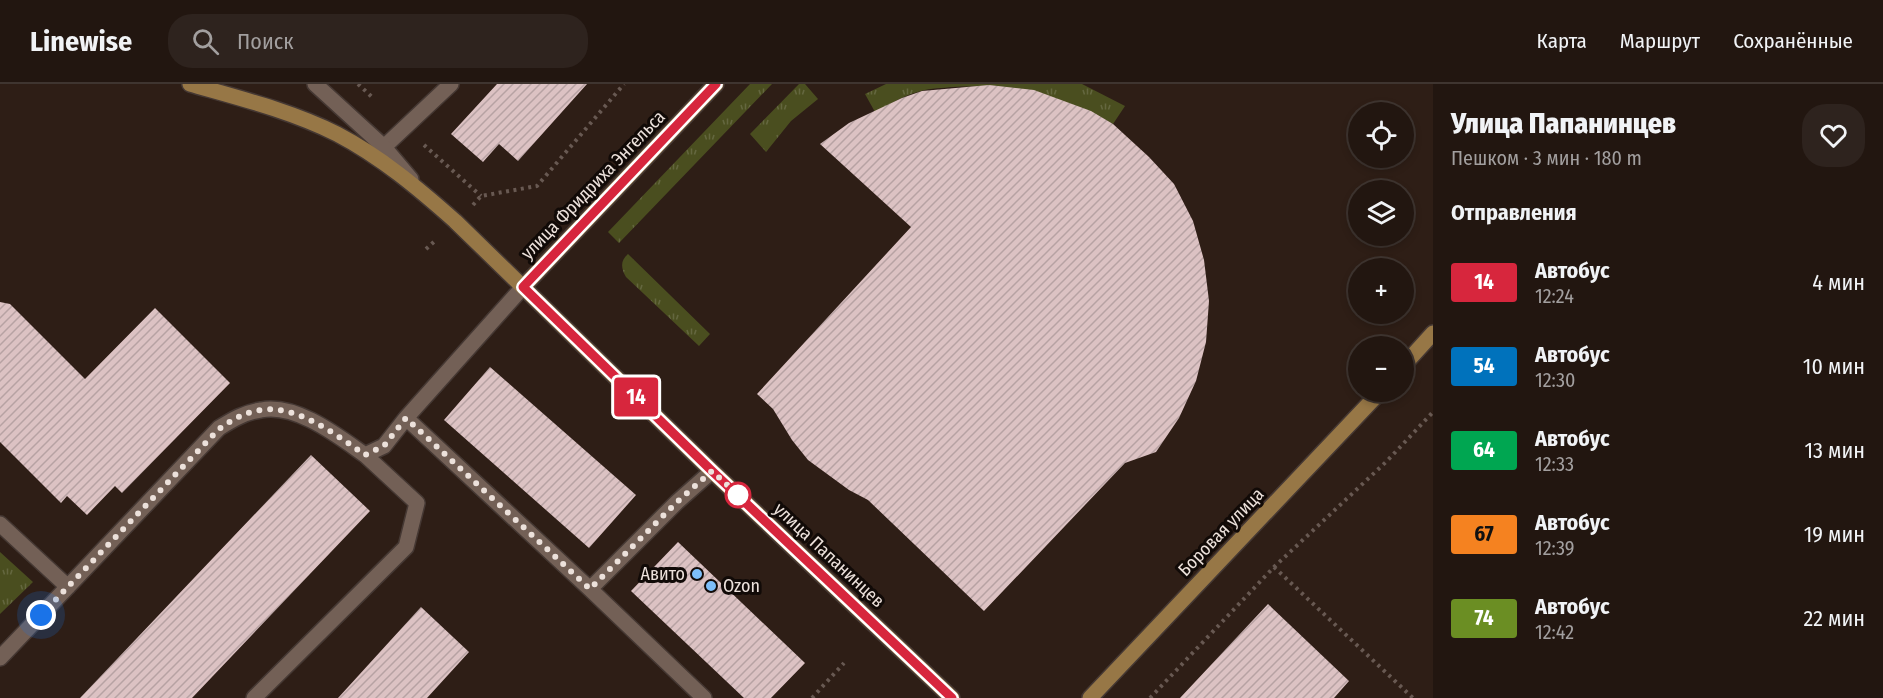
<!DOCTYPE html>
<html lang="ru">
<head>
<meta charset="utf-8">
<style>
	body { margin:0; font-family:"Fira Sans Condensed",sans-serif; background:#2e231e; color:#f1f3f6; height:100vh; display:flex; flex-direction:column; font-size:22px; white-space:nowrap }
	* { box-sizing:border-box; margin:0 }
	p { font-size:20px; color:#a29f9f }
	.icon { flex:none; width:33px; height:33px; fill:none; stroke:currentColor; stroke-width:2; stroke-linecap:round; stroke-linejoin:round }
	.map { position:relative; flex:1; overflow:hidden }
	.panel { display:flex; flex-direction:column; background:#221610; width:450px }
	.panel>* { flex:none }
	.badge { padding:0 12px; border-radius:4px; font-size:21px; line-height:39px }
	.tools { position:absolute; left:1348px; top:18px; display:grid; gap:12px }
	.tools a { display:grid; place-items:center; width:66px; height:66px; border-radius:50%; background:#221610; box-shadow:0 3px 9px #0003,0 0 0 2px #3f3530; font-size:30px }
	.you { position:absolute; width:30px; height:30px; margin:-15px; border:4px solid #fff; border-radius:50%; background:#1a73e8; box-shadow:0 0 0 9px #1a73e833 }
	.map>.badge { position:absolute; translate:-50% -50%; box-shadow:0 0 0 3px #fff }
	h2 { padding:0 18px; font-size:22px; line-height:54px }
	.round { display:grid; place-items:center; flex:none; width:63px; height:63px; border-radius:24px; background:#2e231e }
	.head { display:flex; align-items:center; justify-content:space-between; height:102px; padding:0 18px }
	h1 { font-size:28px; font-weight:800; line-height:45px }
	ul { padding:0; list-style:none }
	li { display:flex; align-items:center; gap:18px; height:84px; padding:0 18px }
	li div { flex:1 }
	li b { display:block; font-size:22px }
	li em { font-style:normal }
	li .badge { min-width:66px; font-weight:700; text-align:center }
	header { display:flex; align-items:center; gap:36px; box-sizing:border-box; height:84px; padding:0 30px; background:#221610; border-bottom:2px solid #3f3530 }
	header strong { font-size:28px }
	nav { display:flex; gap:33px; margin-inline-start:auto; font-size:21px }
	.search { width:420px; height:54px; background:#2e231e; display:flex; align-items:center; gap:15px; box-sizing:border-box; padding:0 21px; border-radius:24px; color:#a29f9f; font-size:22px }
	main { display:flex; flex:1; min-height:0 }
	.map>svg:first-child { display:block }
	.grass { fill:url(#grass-tufts) }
	.building { fill:url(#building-hatch) }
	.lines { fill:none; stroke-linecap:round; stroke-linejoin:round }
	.lane-casing { stroke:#453833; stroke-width:18 }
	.street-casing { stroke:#453833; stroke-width:18 }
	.secondary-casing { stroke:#453833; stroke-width:18 }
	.path { stroke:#685952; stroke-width:4; stroke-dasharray:3 4.5; stroke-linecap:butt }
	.lane { stroke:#736056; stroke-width:15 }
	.street { stroke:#736056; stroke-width:15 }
	.secondary { stroke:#977746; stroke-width:15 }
	.line-casing { stroke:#fff; stroke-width:14 }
	.line { stroke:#d7263d; stroke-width:9 }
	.walk { stroke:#ece1db; stroke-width:6; stroke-dasharray:0 10.8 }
	.stop-dot { fill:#fff; stroke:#d7263d; stroke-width:3 }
	.poi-dot { fill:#7dbef9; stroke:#110a07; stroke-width:2 }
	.labels { text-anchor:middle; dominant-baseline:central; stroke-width:6; stroke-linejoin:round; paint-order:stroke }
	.street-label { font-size:18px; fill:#ece1db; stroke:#110a07 }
	.poi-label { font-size:18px; fill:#ece1db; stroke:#110a07; text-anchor:end }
</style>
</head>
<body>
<header>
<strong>Linewise</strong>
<div class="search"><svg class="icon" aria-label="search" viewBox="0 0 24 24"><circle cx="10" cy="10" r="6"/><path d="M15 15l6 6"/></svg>Поиск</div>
<nav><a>Карта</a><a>Маршрут</a><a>Сохранённые</a></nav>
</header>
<main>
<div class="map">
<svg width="1433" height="614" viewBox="0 0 1433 614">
	<defs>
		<pattern id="grass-tufts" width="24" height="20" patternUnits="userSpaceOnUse" patternTransform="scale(1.5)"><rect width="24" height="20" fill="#4a4e1f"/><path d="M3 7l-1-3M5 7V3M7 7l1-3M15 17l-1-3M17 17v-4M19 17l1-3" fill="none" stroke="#64673f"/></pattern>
		<pattern id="building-hatch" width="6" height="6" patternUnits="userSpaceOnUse" patternTransform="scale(1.5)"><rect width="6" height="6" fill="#dcc2c3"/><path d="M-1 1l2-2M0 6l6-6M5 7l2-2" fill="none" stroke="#b7a2a3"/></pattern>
	</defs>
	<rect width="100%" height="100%" fill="#2e1e16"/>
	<!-- grass -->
	<path class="grass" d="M750 0H772L619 159 608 148Z
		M799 0H805L818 15 791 37 766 68 750 50Z
		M886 0H1082L1125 22 1113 40C1063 11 1011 0 953 3 943 4 931 4 921 7 905 11 890 20 875 28L865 10Z
		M628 170 710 250 699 262 626 193C621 184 620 177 628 170Z
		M0 468 33 498 0 530Z"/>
	<!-- building -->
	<path class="building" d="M497 0H587L518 77 499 60 483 78 451 50Z
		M989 1 1034 6 1091 27 1113 40 1149 73 1174 100 1193 137 1204 176 1209 217 1206 258 1196 297 1179 334 1156 368 1125 379 984 527 868 416 849 406 808 376 792 356 773 325 757 310 911 143 820 60 849 39 902 14 922 7Z
		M0 218 10 220 85 295 155 224 230 299 122 409 115 402 87 431 67 412 61 419 0 358Z
		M490 283 636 411 589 464 444 336Z
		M311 371 370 427 192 614H80Z
		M678 458 805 579 771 614H744L631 507Z
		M1268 520 1349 597 1334 614H1180Z
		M421 523 469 568 427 614H338Z"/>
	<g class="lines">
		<!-- lane casing -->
		<g class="lane-casing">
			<path id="lane" d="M384 63 451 0
				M406 334 523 203
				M0 440 68 503
				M590 505 677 418 712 387
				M0 574 219 344C232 336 245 328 261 326 296 319 338 352 365 371L384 362 406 334 590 505 704 614
				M254 614 406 463 417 419 365 371"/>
		</g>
		<!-- street casing -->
		<g class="street-casing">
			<path id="street" d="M315 0 384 63 411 95"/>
		</g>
		<!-- secondary casing -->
		<g class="secondary-casing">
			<path id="secondary" d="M190 0C239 14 291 27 337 50 381 73 419 105 455 137L712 387 952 614
				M523 203 716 0
				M1404 281 1433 249
				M1090 614 1380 308"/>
		</g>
		<!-- path -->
		<path class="path" d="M358 0 372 13
			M424 61 481 112
			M473 121 481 112 537 102 624 0
			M426 165 437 155
			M1274 483 1413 614
			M812 614 844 579
			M1150 614 1274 483 1387 377 1433 328"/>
		<!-- lane -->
		<use href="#lane" class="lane"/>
		<!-- street -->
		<use href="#street" class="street"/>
		<!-- secondary -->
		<use href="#secondary" class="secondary"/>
	</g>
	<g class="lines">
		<!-- line casing -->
		<g class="line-casing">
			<path id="line" d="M716 0 523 203 712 387 952 614"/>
		</g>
		<!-- line -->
		<use href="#line" class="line"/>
		<!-- walk -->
		<path class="walk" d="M41 531 219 345C232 336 245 328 261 326 296 320 338 352 365 371L384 362 406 334 590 505 677 418 712 387 738 411"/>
	</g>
	<!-- markers -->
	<circle class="stop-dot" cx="738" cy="411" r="12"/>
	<g class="poi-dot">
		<circle cx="697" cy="490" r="6"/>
		<circle cx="711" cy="502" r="6"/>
	</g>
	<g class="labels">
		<!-- street labels -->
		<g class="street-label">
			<text transform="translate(593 101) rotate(-46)">улица Фридриха Энгельса</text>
			<text transform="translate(1221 448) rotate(-46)">Боровая улица</text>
			<text transform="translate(829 471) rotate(43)">улица Папанинцев</text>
		</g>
		<!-- poi labels -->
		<g class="poi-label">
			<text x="685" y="490">Авито</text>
			<text x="723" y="502" text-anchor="start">Ozon</text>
		</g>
	</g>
</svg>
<div class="tools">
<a><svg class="icon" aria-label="locate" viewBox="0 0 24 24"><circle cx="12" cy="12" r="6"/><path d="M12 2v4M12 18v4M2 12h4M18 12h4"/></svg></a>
<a><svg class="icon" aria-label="layers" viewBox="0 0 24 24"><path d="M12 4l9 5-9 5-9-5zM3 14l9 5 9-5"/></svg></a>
<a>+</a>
<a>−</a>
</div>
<div class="you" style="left:41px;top:531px"></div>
<b class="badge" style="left:636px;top:313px;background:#d7263d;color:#fff">14</b>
</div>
<section class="panel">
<div class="head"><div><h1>Улица Папанинцев</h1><p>Пешком · 3 мин · 180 m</p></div><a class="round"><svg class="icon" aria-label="heart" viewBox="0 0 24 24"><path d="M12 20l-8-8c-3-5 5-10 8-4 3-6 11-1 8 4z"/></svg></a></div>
<h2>Отправления</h2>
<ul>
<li><span class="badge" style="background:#d7263d;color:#fff">14</span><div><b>Автобус</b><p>12:24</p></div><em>4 мин</em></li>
<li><span class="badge" style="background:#0072bc;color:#fff">54</span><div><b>Автобус</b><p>12:30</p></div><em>10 мин</em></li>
<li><span class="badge" style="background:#00a651;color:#fff">64</span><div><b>Автобус</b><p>12:33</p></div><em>13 мин</em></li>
<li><span class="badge" style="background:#f58220;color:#111">67</span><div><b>Автобус</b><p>12:39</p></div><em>19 мин</em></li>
<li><span class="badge" style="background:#6b8e23;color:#fff">74</span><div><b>Автобус</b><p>12:42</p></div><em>22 мин</em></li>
</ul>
</section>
</main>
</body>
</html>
